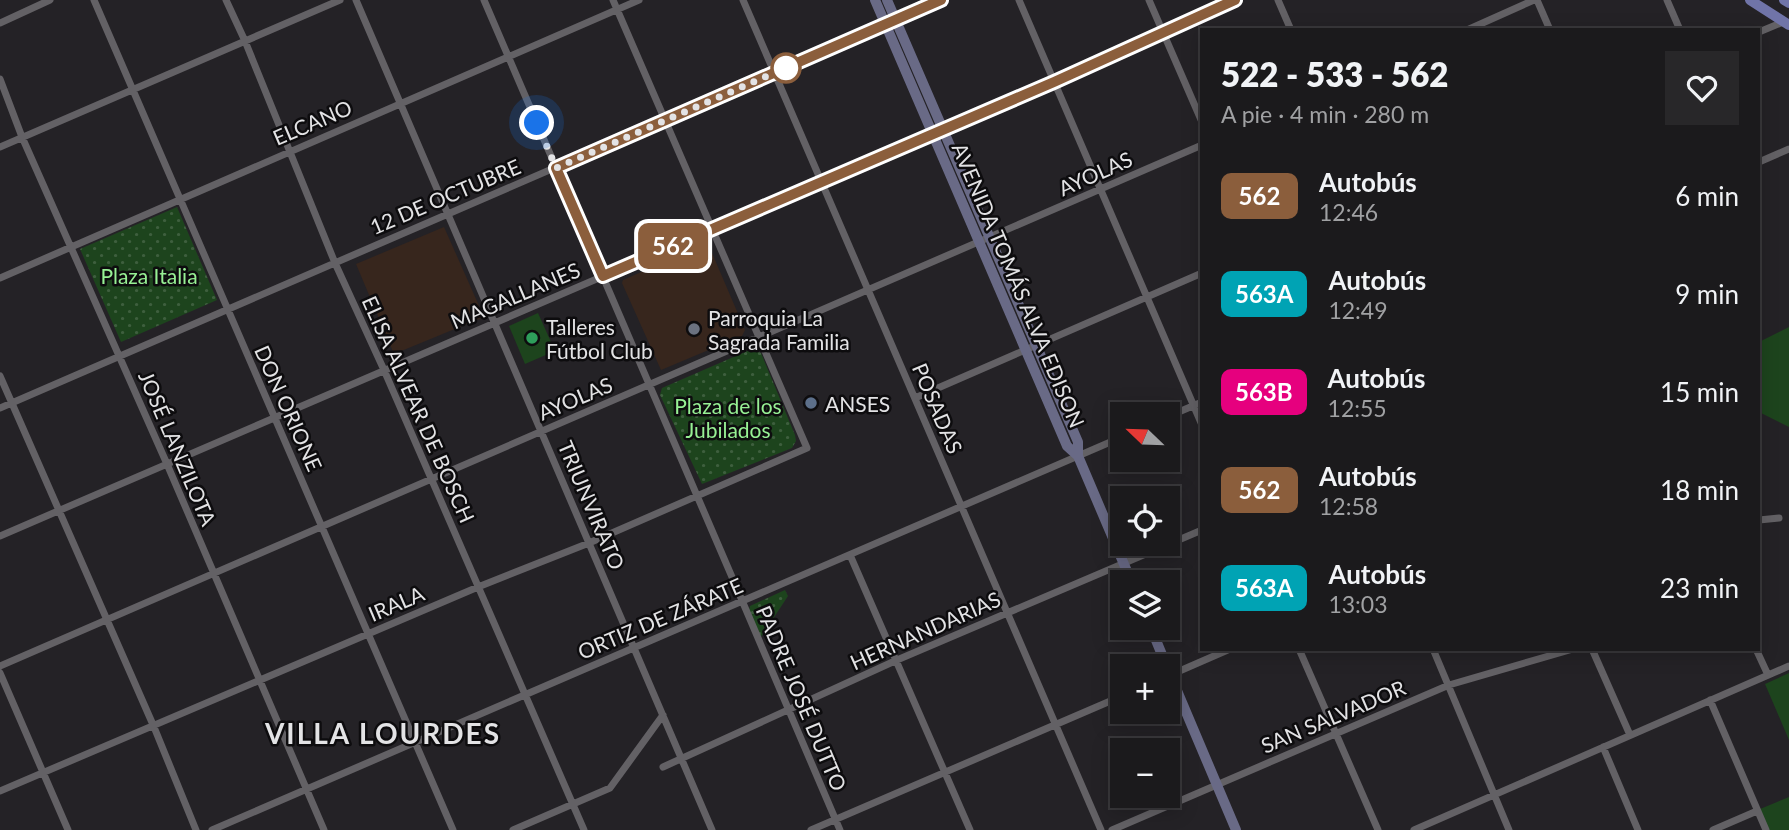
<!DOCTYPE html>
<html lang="es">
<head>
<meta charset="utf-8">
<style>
	body { margin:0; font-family:Lato,sans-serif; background:#282729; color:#f1f3f6; height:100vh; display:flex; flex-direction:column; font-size:26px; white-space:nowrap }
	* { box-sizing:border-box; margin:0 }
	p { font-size:23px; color:#a0a1a3 }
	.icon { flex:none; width:38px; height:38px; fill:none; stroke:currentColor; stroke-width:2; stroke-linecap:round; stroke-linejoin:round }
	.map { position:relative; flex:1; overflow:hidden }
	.panel { position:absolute; left:1200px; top:28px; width:560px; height:623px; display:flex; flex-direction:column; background:#1b1a1c; border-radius:0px; box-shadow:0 4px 18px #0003,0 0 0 2px #39383b }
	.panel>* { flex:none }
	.badge { padding:0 14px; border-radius:10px; font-size:24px; line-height:46px }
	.needle { width:46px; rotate:293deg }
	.controls { position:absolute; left:1110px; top:402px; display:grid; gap:14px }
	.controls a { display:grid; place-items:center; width:70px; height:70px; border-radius:0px; background:#1b1a1c; box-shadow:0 4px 18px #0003,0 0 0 2px #39383b; font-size:35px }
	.you { position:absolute; width:35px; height:35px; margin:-18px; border:5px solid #fff; border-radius:50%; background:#1a73e8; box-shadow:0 0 0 10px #1a73e833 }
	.map>.badge { position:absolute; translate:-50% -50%; box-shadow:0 0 0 4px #fff }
	.round { display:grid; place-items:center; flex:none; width:74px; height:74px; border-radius:0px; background:#282729 }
	.overview { display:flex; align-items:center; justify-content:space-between; height:119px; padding:0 21px }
	h1 { font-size:33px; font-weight:800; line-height:52px }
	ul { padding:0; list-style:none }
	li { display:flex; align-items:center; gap:21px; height:98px; padding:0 21px }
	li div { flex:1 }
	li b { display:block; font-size:26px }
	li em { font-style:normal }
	li .badge { min-width:77px; font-weight:700; text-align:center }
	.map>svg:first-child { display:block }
	.education { fill:#37261d }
	.grass { fill:#1d441d }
	.park { fill:url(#park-dots) }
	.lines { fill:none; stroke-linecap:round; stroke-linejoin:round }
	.minor { stroke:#636165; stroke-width:7 }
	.secondary { stroke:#696a86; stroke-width:10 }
	.primary { stroke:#7074a8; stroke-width:10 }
	.line-casing { stroke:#fff; stroke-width:16 }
	.line { stroke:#8b5e3c; stroke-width:10 }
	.walk { stroke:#e3e3e5; stroke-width:7; stroke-dasharray:0 12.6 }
	.stop-dot { fill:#fff; stroke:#8b5e3c; stroke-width:3.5 }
	.worship-dot { fill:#6b7280; stroke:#0d0c0e; stroke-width:2.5 }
	.leisure-dot { fill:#2e9e5b; stroke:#0d0c0e; stroke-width:2.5 }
	.service-dot { fill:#5c6f8a; stroke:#0d0c0e; stroke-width:2.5 }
	.labels { text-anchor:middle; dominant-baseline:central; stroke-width:5; stroke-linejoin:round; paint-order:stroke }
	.street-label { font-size:21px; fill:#e3e3e5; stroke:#0d0c0e }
	.park-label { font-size:21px; fill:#97f094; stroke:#0d0c0e }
	.poi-label { font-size:21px; fill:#e3e3e5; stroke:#0d0c0e; text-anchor:start }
	.district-label { font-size:28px; font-weight:bold; letter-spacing:2px; fill:#e3e3e5; stroke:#0d0c0e }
</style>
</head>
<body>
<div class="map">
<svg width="1789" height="830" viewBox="0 0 1789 830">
	<defs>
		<pattern id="park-dots" width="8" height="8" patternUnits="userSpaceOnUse" patternTransform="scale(1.75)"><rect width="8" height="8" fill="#1d441d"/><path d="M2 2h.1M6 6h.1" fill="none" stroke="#3e5f3e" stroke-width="1.8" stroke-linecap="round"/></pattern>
	</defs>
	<rect width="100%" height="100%" fill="#242226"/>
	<!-- education -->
	<path class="education" d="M444 227 484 317 394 354 356 264Z
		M703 245 709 246 745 330 742 336 661 370 622 283 623 280Z"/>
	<!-- grass -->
	<path class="grass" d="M538 313 555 351 525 364 509 326Z
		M1789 327V427L1759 412V345L1761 341Z
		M1789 673V740L1765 684Z
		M1789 797V830H1769L1760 809Z"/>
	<!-- park -->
	<path class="park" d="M177 207 217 300 121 342 80 249Z
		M752 349 761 353 795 435 796 441 792 448 702 484 660 395 662 388Z
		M785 590 788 596 761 637 749 610 750 606Z"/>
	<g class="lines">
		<!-- minor -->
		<path class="minor" d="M94 0 453 830
			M226 0 245 41 335 263 384 370 584 830
			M356 0 712 830
			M484 0C603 276 722 553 840 830
			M743 0 1101 830
			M1019 0 1202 425
			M1149 0 1202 122
			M1278 0 1291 30
			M1537 0 1550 30
			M1667 0 1680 30
			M0 23 50 0
			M1467 30 1534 0
			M1759 32 1783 22
			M0 79 22 137 167 464 324 830
			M0 147 340 0
			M1759 162 1789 149
			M0 278 639 0
			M0 376 154 727 196 830
			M915 398 1202 273
			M0 408 942 0
			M1167 417 1202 402
			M1759 520 1779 518
			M0 536 1054 82 1235 0
			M850 555 970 830
			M1299 649 1378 830
			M1433 649 1509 830
			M1592 649 1630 735
			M1756 649 1768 675
			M0 666 1202 145
			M0 673 68 830
			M1168 676 1230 649
			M1710 700 1766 830
			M1603 747 1638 830
			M663 767 897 660 1202 530
			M0 791 478 587 589 543 807 448 613 0
			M212 830 1122 437
			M513 830 610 788 663 715
			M811 830 1122 696
			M1112 830 1449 685 1573 649
			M1414 830 1789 666
			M1713 830 1757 811"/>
		<!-- secondary -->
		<path class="secondary" d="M875 0 1067 446 1078 456 1132 583
			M887 0 1078 442V456
			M1151 628 1167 667
			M1167 667 1236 830"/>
		<!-- primary -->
		<path class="primary" d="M1750 0 1789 25
			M1784 0 1789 3"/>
	</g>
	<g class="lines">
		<!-- line casing -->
		<g class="line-casing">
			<path id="line" d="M941 0 556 168 603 276 1054 82 1235 0"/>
		</g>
		<!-- line -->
		<use href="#line" class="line"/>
		<!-- walk -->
		<path class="walk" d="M537 123 556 168 797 63 786 68"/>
	</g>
	<!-- markers -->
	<circle class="stop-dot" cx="786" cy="68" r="14"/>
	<circle class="worship-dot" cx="694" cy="329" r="7"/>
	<circle class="leisure-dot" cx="532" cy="338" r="7"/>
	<circle class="service-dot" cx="811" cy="403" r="7"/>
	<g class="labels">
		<!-- street labels -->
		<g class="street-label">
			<text transform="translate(312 122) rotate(-23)">ELCANO</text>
			<text transform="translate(1095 173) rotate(-24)">AYOLAS</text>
			<text transform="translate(445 196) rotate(-23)">12 DE OCTUBRE</text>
			<text transform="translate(1019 285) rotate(67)">AVENIDA TOMÁS ALVA EDISON</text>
			<text transform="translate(515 295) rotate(-23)">MAGALLANES</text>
			<text transform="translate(575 398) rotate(-23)">AYOLAS</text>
			<text transform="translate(289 408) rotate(66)">DON ORIONE</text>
			<text transform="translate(938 408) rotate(67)">POSADAS</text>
			<text transform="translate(419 409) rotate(66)">ELISA ALVEAR DE BOSCH</text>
			<text transform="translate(178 448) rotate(67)">JOSÉ LANZILOTA</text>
			<text transform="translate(592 505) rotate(67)">TRIUNVIRATO</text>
			<text transform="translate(396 603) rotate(-23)">IRALA</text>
			<text transform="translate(660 618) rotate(-23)">ORTIZ DE ZÁRATE</text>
			<text transform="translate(925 630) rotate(-24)">HERNANDARIAS</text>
			<text transform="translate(802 698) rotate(67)">PADRE JOSÉ DUTTO</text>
			<text transform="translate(1333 716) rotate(-23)">SAN SALVADOR</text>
		</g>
		<!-- park labels -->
		<g class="park-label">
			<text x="149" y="275">Plaza Italia</text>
			<text x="728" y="405">Plaza de los<tspan x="728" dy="24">Jubilados</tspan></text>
		</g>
		<!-- poi labels -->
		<g class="poi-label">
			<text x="708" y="317">Parroquia La<tspan x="708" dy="24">Sagrada Familia</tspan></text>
			<text x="546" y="326">Talleres<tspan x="546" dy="24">Fútbol Club</tspan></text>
			<text x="825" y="403">ANSES</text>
		</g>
		<!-- district labels -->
		<g class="district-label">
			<text x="383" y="733">VILLA LOURDES</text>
		</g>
	</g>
</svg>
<div class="controls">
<a><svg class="needle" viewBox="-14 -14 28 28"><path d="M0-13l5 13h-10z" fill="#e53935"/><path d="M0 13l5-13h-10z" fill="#a0a1a3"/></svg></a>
<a><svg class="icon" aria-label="locate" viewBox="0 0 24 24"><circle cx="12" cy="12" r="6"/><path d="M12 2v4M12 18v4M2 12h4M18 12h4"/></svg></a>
<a><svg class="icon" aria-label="layers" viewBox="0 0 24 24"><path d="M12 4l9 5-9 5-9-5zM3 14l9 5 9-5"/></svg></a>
<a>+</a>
<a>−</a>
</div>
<div class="you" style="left:537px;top:123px"></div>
<b class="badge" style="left:673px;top:246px;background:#8b5e3c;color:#fff">562</b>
<section class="panel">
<div class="overview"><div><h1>522 - 533 - 562</h1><p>A pie · 4 min · 280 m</p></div><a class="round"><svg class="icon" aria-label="heart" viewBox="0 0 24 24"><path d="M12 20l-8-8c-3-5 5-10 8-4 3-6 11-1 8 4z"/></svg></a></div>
<ul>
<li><span class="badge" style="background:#8b5e3c;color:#fff">562</span><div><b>Autobús</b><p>12:46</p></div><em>6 min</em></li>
<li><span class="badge" style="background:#00a3b4;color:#fff">563A</span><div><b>Autobús</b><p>12:49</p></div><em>9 min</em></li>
<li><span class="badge" style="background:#e6007e;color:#fff">563B</span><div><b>Autobús</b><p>12:55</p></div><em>15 min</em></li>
<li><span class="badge" style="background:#8b5e3c;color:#fff">562</span><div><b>Autobús</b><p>12:58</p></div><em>18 min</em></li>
<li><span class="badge" style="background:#00a3b4;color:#fff">563A</span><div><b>Autobús</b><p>13:03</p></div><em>23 min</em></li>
</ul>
</section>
</div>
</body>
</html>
